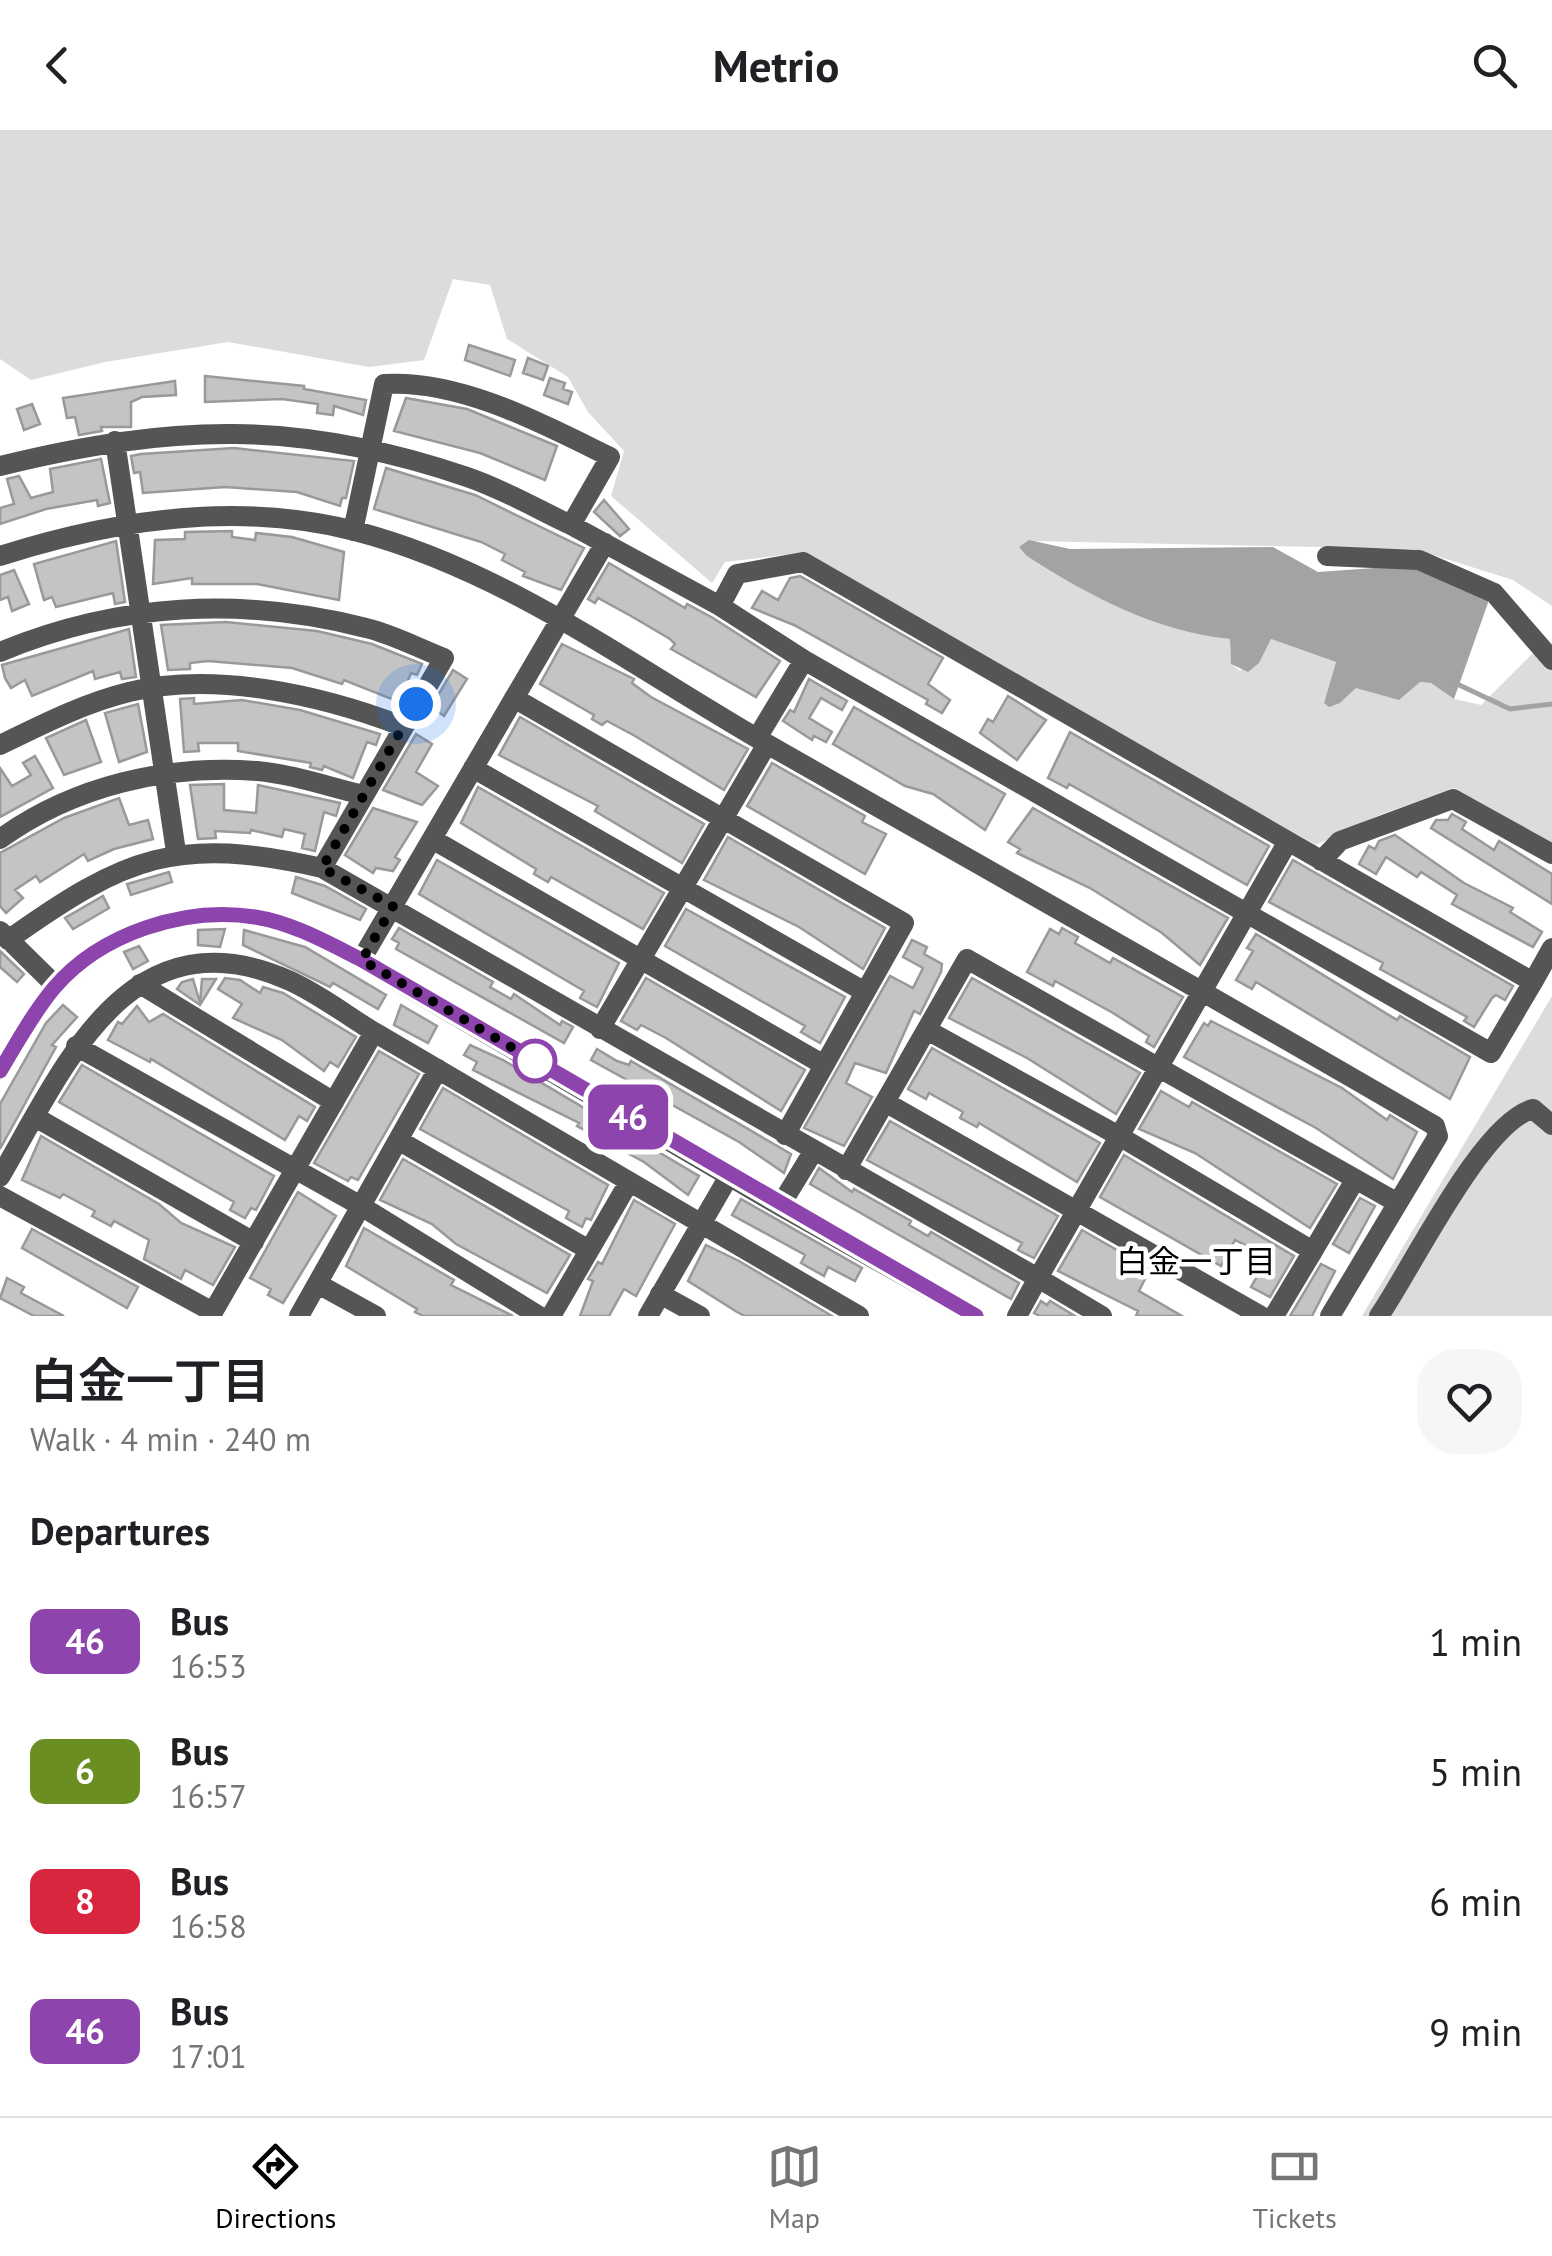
<!DOCTYPE html>
<html lang="en">
<head>
<meta charset="utf-8">
<style>
	body { margin:0; font-family:"PT Sans","Noto Sans JP",sans-serif; background:#f6f6f6; color:#202124; height:100vh; display:flex; flex-direction:column; font-size:38px; white-space:nowrap }
	* { box-sizing:border-box; margin:0 }
	p { font-size:32px; color:#757577 }
	.icon { flex:none; width:55px; height:55px; fill:none; stroke:currentColor; stroke-width:2; stroke-linecap:round; stroke-linejoin:round }
	.map { position:relative; height:1186px; overflow:hidden }
	.details { display:flex; flex-direction:column; background:#fff; flex:1 }
	.details>* { flex:none }
	.badge { padding:0 20px; border-radius:15px; font-size:35px; line-height:65px }
	.you { position:absolute; width:50px; height:50px; margin:-25px; border:8px solid #fff; border-radius:50%; background:#1a73e8; box-shadow:0 0 0 15px #1a73e833 }
	.map>.badge { position:absolute; translate:-50% -50%; box-shadow:0 0 0 5px #fff }
	h2 { padding:0 30px; font-size:38px; line-height:90px }
	.round { display:grid; place-items:center; flex:none; width:105px; height:105px; border-radius:40px; background:#f6f6f6 }
	.headline { display:flex; align-items:center; justify-content:space-between; height:170px; padding:0 30px }
	h1 { font-size:48px; font-weight:600; line-height:75px }
	ul { padding:0; list-style:none }
	li { display:flex; align-items:center; gap:30px; height:130px; padding:0 30px }
	li div { flex:1 }
	li b { display:block; font-size:38px }
	li em { font-style:normal }
	li .badge { min-width:110px; font-weight:700; text-align:center }
	header { display:flex; justify-content:space-between; align-items:center; height:130px; padding:0 30px; background:#fff; font-size:45px; font-weight:600 }
	.tabs { display:flex; justify-content:space-around; align-items:center; height:140px; border-top:2px solid #e0e0e0; background:#fff; font-size:28px; color:#757577 }
	.tabs a { display:grid; justify-items:center; gap:5px }
	.tabs .active { color:#000 }
	.map>svg:first-child { display:block }
	.green { fill:#dcdcdc }
	.water { fill:#a3a3a3 }
	.lines { fill:none; stroke-linecap:round; stroke-linejoin:round }
	.stream { stroke:#a3a3a3; stroke-width:5 }
	.building { fill:#c4c4c4; stroke:#999; stroke-width:2.5 }
	.minor { stroke:#555; stroke-width:20 }
	.line-casing { stroke:#fff; stroke-width:22 }
	.line { stroke:#8e44ad; stroke-width:15 }
	.walk { stroke:#000; stroke-width:10; stroke-dasharray:0 18 }
	.stop-dot { fill:#fff; stroke:#8e44ad; stroke-width:5 }
	.labels { text-anchor:middle; dominant-baseline:central; stroke-width:9; stroke-linejoin:round; paint-order:stroke }
	.neighbourhood-label { font-size:32px; fill:#000; stroke:#fff }
</style>
</head>
<body>
<header><svg class="icon" aria-label="back" viewBox="0 0 24 24"><path d="M15 5l-7 7 7 7"/></svg>Metrio<svg class="icon" aria-label="search" viewBox="0 0 24 24"><circle cx="10" cy="10" r="6"/><path d="M15 15l6 6"/></svg></header>
<div class="map">
<svg width="1552" height="1186" viewBox="0 0 1552 1186">
	<rect width="100%" height="100%" fill="#fff"/>
	<!-- green -->
	<path class="green" d="M0 0H1552V476L1513 450 1414 419 1029 411 1040 434 1069 449 1171 497 1230 509 1231 534 1240 541 1271 509 1336 532 1324 573H1340L1356 558 1420 552 1431 553 1454 569 1481 575 1533 523 1552 540V713L1454 658 1377 686 1316 715 801 423 725 432 712 453 611 366 624 321 588 282 568 247 507 209 490 155 453 149 424 230 369 237 228 212 105 232 31 250 0 229Z
		M1552 866V1186H1362Z"/>
	<!-- water -->
	<path class="water" d="M1029 410 1070 419 1273 417 1318 442 1417 435 1489 470 1454 569 1431 553 1420 552 1399 570 1356 558 1340 573 1329 577 1324 573 1336 532 1271 509 1259 533 1248 542 1231 534 1230 509C1157 502 1087 465 1027 426L1019 417Z"/>
	<g class="lines">
		<!-- stream -->
		<path class="stream" d="M1455 553 1510 579 1552 574"/>
	</g>
	<!-- building -->
	<path class="building" d="M469 215 515 230 510 246 465 230Z
		M528 228 548 236 543 250 523 243Z
		M205 246 304 256V259L366 270 363 285 334 276 333 285 317 283 318 274 282 269 205 272Z
		M550 248 565 253 563 259 572 262 568 274 544 265Z
		M175 251 176 265 142 267 131 272V297H101L102 301 79 305 75 287 67 288 63 268Z
		M406 268 467 279 557 316 545 350 480 323 394 301Z
		M32 274 40 294 24 300 17 279Z
		M234 318 354 331 346 368H342L340 376 297 362 225 357 143 363 140 342 134 343 131 326 141 324Z
		M101 329 110 373 98 376 97 370 46 379 0 394V378L14 374 7 349 19 346 31 368 53 362 50 339Z
		M386 338 475 365 584 418 561 460 523 446 525 442 502 430 505 424 481 412 374 379Z
		M604 370 629 399 620 406 594 382Z
		M232 401V407L255 410 256 403 292 407 344 422 339 470 257 454H192V448L153 454 155 410 185 409V402Z
		M116 411 125 472 115 474 113 463 56 477 52 467 44 470 34 434Z
		M609 433 685 478 687 474 713 488 780 531 756 567 671 519 675 514 670 509 631 486 598 468 595 473 588 469Z
		M14 440 29 474 12 481 8 467 0 470V445Z
		M800 446 943 528 928 554 950 570 942 583 926 574 928 570 794 495 752 478 762 461 778 470 790 448Z
		M226 492 317 501 372 514 422 534 417 545 411 543 399 572 344 550 342 554 292 538 208 531 190 533V539L168 540 161 495Z
		M129 499 136 547 122 549 120 542 95 549 93 541 32 566 25 550 11 558 5 548 2 535Z
		M562 514 634 549 632 553 651 567 748 619 724 660 635 606 607 591 602 595 592 589 594 585 540 554Z
		M453 540 467 549 444 586 431 577Z
		M809 549 847 571 842 580 821 568 809 588 832 602 826 612 814 606 812 610 783 591 790 580 794 582Z
		M1008 566 1046 590 1017 630 980 603 988 589 993 592Z
		M194 568V574L242 570 300 580 380 604 376 615 367 612 353 648 324 636 322 640 310 637 311 633 238 621V613H198L199 621 184 622 180 569Z
		M138 574 147 622 119 632 105 583Z
		M854 577 1005 664 985 700 933 664 905 656 833 614Z
		M520 587 704 694 682 733 595 681 598 676 499 625Z
		M86 590 101 632 64 645 46 608Z
		M1070 602 1269 716 1247 755 1069 654 1067 658 1048 648Z
		M416 604 432 614 416 642 438 656 422 675 383 660Z
		M35 626 53 658 0 687V638L12 656 31 645 23 633Z
		M772 633 865 686 862 692 886 704 865 744 747 676Z
		M224 654V680L256 683 258 655 340 673 336 686 324 682 315 721 302 718 305 704 284 699 282 707 251 700 250 703 215 701 216 708 198 709 190 655Z
		M478 657 664 763 643 799 551 747 548 752 534 744 536 739 461 693Z
		M119 668 129 695 148 690 153 709 114 719 88 731 84 724 40 752 36 746 15 760 23 768 6 783 0 776V723L64 688Z
		M373 678 417 692 395 727 400 730 393 741 376 738 373 743 345 725Z
		M1033 678 1228 788 1200 835 1162 803 1090 758 1017 723 1020 719 1008 712Z
		M1452 684 1466 692 1462 699 1494 720 1499 711 1552 744V774L1431 698 1436 690H1448Z
		M1395 705 1464 753 1513 778 1510 782 1542 802 1533 817 1452 774 1457 765 1421 742 1417 747 1386 727 1376 744 1359 734 1369 716 1375 719 1379 711Z
		M728 707 885 798 863 839 799 797 704 750Z
		M437 730 619 833 597 877 580 868 584 861 419 764Z
		M1293 730 1513 856 1505 870 1496 865 1492 868 1474 897 1464 891 1467 887 1380 839 1383 833 1269 772Z
		M169 742 172 752 131 765 127 754Z
		M296 747 325 756 366 779 360 790 292 763Z
		M103 766 109 778 73 799 65 788Z
		M686 779 845 867 820 913 801 902 805 896 665 816Z
		M399 798 493 852 490 857 511 869 514 864 560 895 562 891 573 897 564 913 396 819 399 813 392 809Z
		M1062 798 1078 807 1075 813 1110 833 1113 828 1183 867 1154 917 1146 912 1149 906 1113 883 1055 851 1053 856 1027 842 1050 799 1059 804Z
		M225 799 220 817 198 815V800Z
		M244 800 305 817 386 865 378 879 333 853 330 857 243 815Z
		M1256 804 1397 890 1400 886 1470 927 1450 969 1256 852 1252 859 1236 850 1253 821 1247 818Z
		M912 810 927 817 924 824 942 834 941 842 920 884 914 881 886 943 855 933 846 953 872 967 844 1016 804 998 890 846 913 858 923 838 903 827Z
		M139 816 148 831 133 839 124 822Z
		M0 821 24 844 17 852 0 837Z
		M225 848 240 850 260 863 263 857 283 863 356 907 338 937 330 932 324 941 282 910 233 888 242 874 218 859Z
		M646 848 805 940 781 981 666 908 641 895 637 900 621 891Z
		M972 848 1140 943 1116 984 1027 928 949 888Z
		M193 849 200 873 202 849H216L200 875 177 859 182 852Z
		M63 875 77 887 52 915 56 917 0 1019V974L46 893Z
		M401 875 437 896 428 913 394 895Z
		M137 876 149 892 163 884 315 977 307 991 299 986 285 1010 151 929 150 932 108 910 118 892 122 894Z
		M1211 891 1342 958 1387 990 1390 985 1417 1002 1393 1049 1316 998 1184 927 1204 893 1208 896Z
		M470 915 503 930 699 1046 688 1065 644 1032 577 996 579 993 473 940 477 932 464 925Z
		M932 918 1100 1013 1077 1052 979 993 977 997 960 988 963 982 929 963 926 969 908 959Z
		M597 919 617 931 629 935 631 931 791 1024 784 1043 739 1012 591 930Z
		M379 921 419 944 358 1050 351 1047 348 1051 314 1033Z
		M82 935 274 1046 256 1080 251 1078 245 1088 230 1080 234 1072 59 972Z
		M443 958 608 1055 591 1090 586 1088 582 1097 566 1088 569 1081 420 999Z
		M1161 961 1189 977 1192 972 1337 1054 1310 1098 1195 1023 1139 999Z
		M890 991 1058 1086 1034 1128 1018 1120 1022 1113 867 1030Z
		M41 1006 159 1074 181 1093 235 1117 213 1155 185 1140 181 1149 144 1129 149 1110 114 1091 111 1096 92 1086 95 1081 63 1064 60 1068 22 1050Z
		M1124 1025 1294 1126 1270 1167 1251 1157 1268 1127 1235 1110 1221 1136 1100 1067Z
		M403 1029 570 1125 547 1163 456 1114 432 1094 380 1070Z
		M819 1038 852 1062 854 1059 911 1091 909 1095 928 1106 931 1102 1019 1153 1011 1169 810 1054Z
		M298 1062 336 1086 283 1173 268 1165 271 1159 250 1148Z
		M1360 1068 1375 1076 1349 1123 1333 1114Z
		M741 1069 862 1138 855 1151 828 1137 824 1146 801 1133 805 1125 732 1085Z
		M634 1070 675 1094 636 1166 624 1159 609 1186H580L593 1151 588 1149 598 1132 602 1134Z
		M364 1098 454 1150 451 1155 513 1186H423L415 1182 417 1179 346 1136Z
		M32 1099 138 1157 127 1178 22 1118Z
		M1082 1100 1150 1139 1139 1161 1182 1186H1136L1138 1181 1058 1141Z
		M706 1115 739 1131 832 1186H745L737 1182 688 1151Z
		M1321 1134 1335 1141 1312 1186H1290Z
		M7 1148 24 1157 21 1163 64 1186H34L0 1168Z
		M1041 1171 1047 1175 1050 1171 1075 1186H1040L1034 1183Z"/>
	<g class="lines">
		<!-- minor -->
		<path class="minor" d="M115 311 176 722
			M0 336C172 294 297 289 467 347 503 359 537 379 571 395L610 327C543 294 460 249 384 254L353 401
			M571 395 720 476 737 444 803 432 1533 852 1552 818
			M0 426C113 390 238 371 355 401 506 440 634 538 767 614 990 741 1214 867 1435 996L1438 1006 1330 1186
			M1327 426 1419 430 1494 463 1552 530
			M720 476 804 530 1491 923 1533 852
			M0 522C117 473 242 466 366 498 392 504 418 518 444 528L322 738
			M514 568 904 793 785 1005
			M757 608 804 530
			M0 615C41 595 84 573 129 562 215 541 321 565 402 596
			M473 638 865 862
			M0 709C73 656 167 634 257 641 292 644 329 657 363 665
			M432 709 824 935
			M1321 731 1340 711 1453 669 1552 724
			M0 801 56 856
			M8 810C126 726 177 705 322 738L1038 1148 1017 1186
			M361 830 605 413
			M140 854 334 972
			M600 899 767 614
			M927 900 1119 1006 1313 1121 1274 1186
			M374 902 859 1186
			M76 916 361 1076 539 1186
			M0 941C17 913 33 883 54 858 102 803 185 776 255 787 293 793 328 813 361 830L780 1076 976 1186
			M885 972 1261 1186
			M35 987 254 1112
			M398 1010 589 1120
			M846 1040 967 829 1396 1072
			M0 1047C64 938 128 780 288 850 318 863 346 885 374 902L213 1182 0 1066
			M780 1076 813 1022
			M1313 1121 1355 1050
			M318 1154 376 1186
			M660 1164 700 1186
			M299 1186 438 939
			M551 1186 629 1052
			M648 1186 729 1046
			M1102 1186 1038 1148 1287 713
			M1379 1186C1411 1140 1482 992 1533 979L1552 995"/>
	</g>
	<g class="lines">
		<!-- line casing -->
		<g class="line-casing">
			<path id="line" d="M0 941C17 913 33 883 54 858 101 803 185 776 255 787 293 793 328 813 362 830L976 1186"/>
		</g>
		<!-- line -->
		<use href="#line" class="line"/>
		<!-- walk -->
		<path class="walk" d="M416 574 322 738 393 776 362 830 535 931"/>
	</g>
	<!-- markers -->
	<circle class="stop-dot" cx="535" cy="931" r="20"/>
	<g class="labels">
		<!-- neighbourhood labels -->
		<g class="neighbourhood-label">
			<text x="1196" y="1131">白金一丁目</text>
		</g>
	</g>
</svg>
<div class="you" style="left:416px;top:574px"></div>
<b class="badge" style="left:628px;top:987px;background:#8e44ad;color:#fff">46</b>
</div>
<section class="details">
<div class="headline"><div><h1>白金一丁目</h1><p>Walk · 4 min · 240 m</p></div><a class="round"><svg class="icon" aria-label="heart" viewBox="0 0 24 24"><path d="M12 20l-8-8c-3-5 5-10 8-4 3-6 11-1 8 4z"/></svg></a></div>
<h2>Departures</h2>
<ul>
<li><span class="badge" style="background:#8e44ad;color:#fff">46</span><div><b>Bus</b><p>16:53</p></div><em>1 min</em></li>
<li><span class="badge" style="background:#6b8e23;color:#fff">6</span><div><b>Bus</b><p>16:57</p></div><em>5 min</em></li>
<li><span class="badge" style="background:#d7263d;color:#fff">8</span><div><b>Bus</b><p>16:58</p></div><em>6 min</em></li>
<li><span class="badge" style="background:#8e44ad;color:#fff">46</span><div><b>Bus</b><p>17:01</p></div><em>9 min</em></li>
</ul>
</section>
<nav class="tabs">
<a class="active"><svg class="icon" aria-label="directions" viewBox="0 0 24 24"><path d="M12 3l9 9-9 9-9-9zM9 14v-3h6M13 9l2 2-2 2"/></svg>Directions</a>
<a><svg class="icon" aria-label="map" viewBox="0 0 24 24"><path d="M3 6l6-2 6 2 6-2v14l-6 2-6-2-6 2zM9 4v14M15 6v14"/></svg>Map</a>
<a><svg class="icon" aria-label="tickets" viewBox="0 0 24 24"><path d="M3 7h18v10H3zM15 7v10"/></svg>Tickets</a>
</nav>
</body>
</html>
